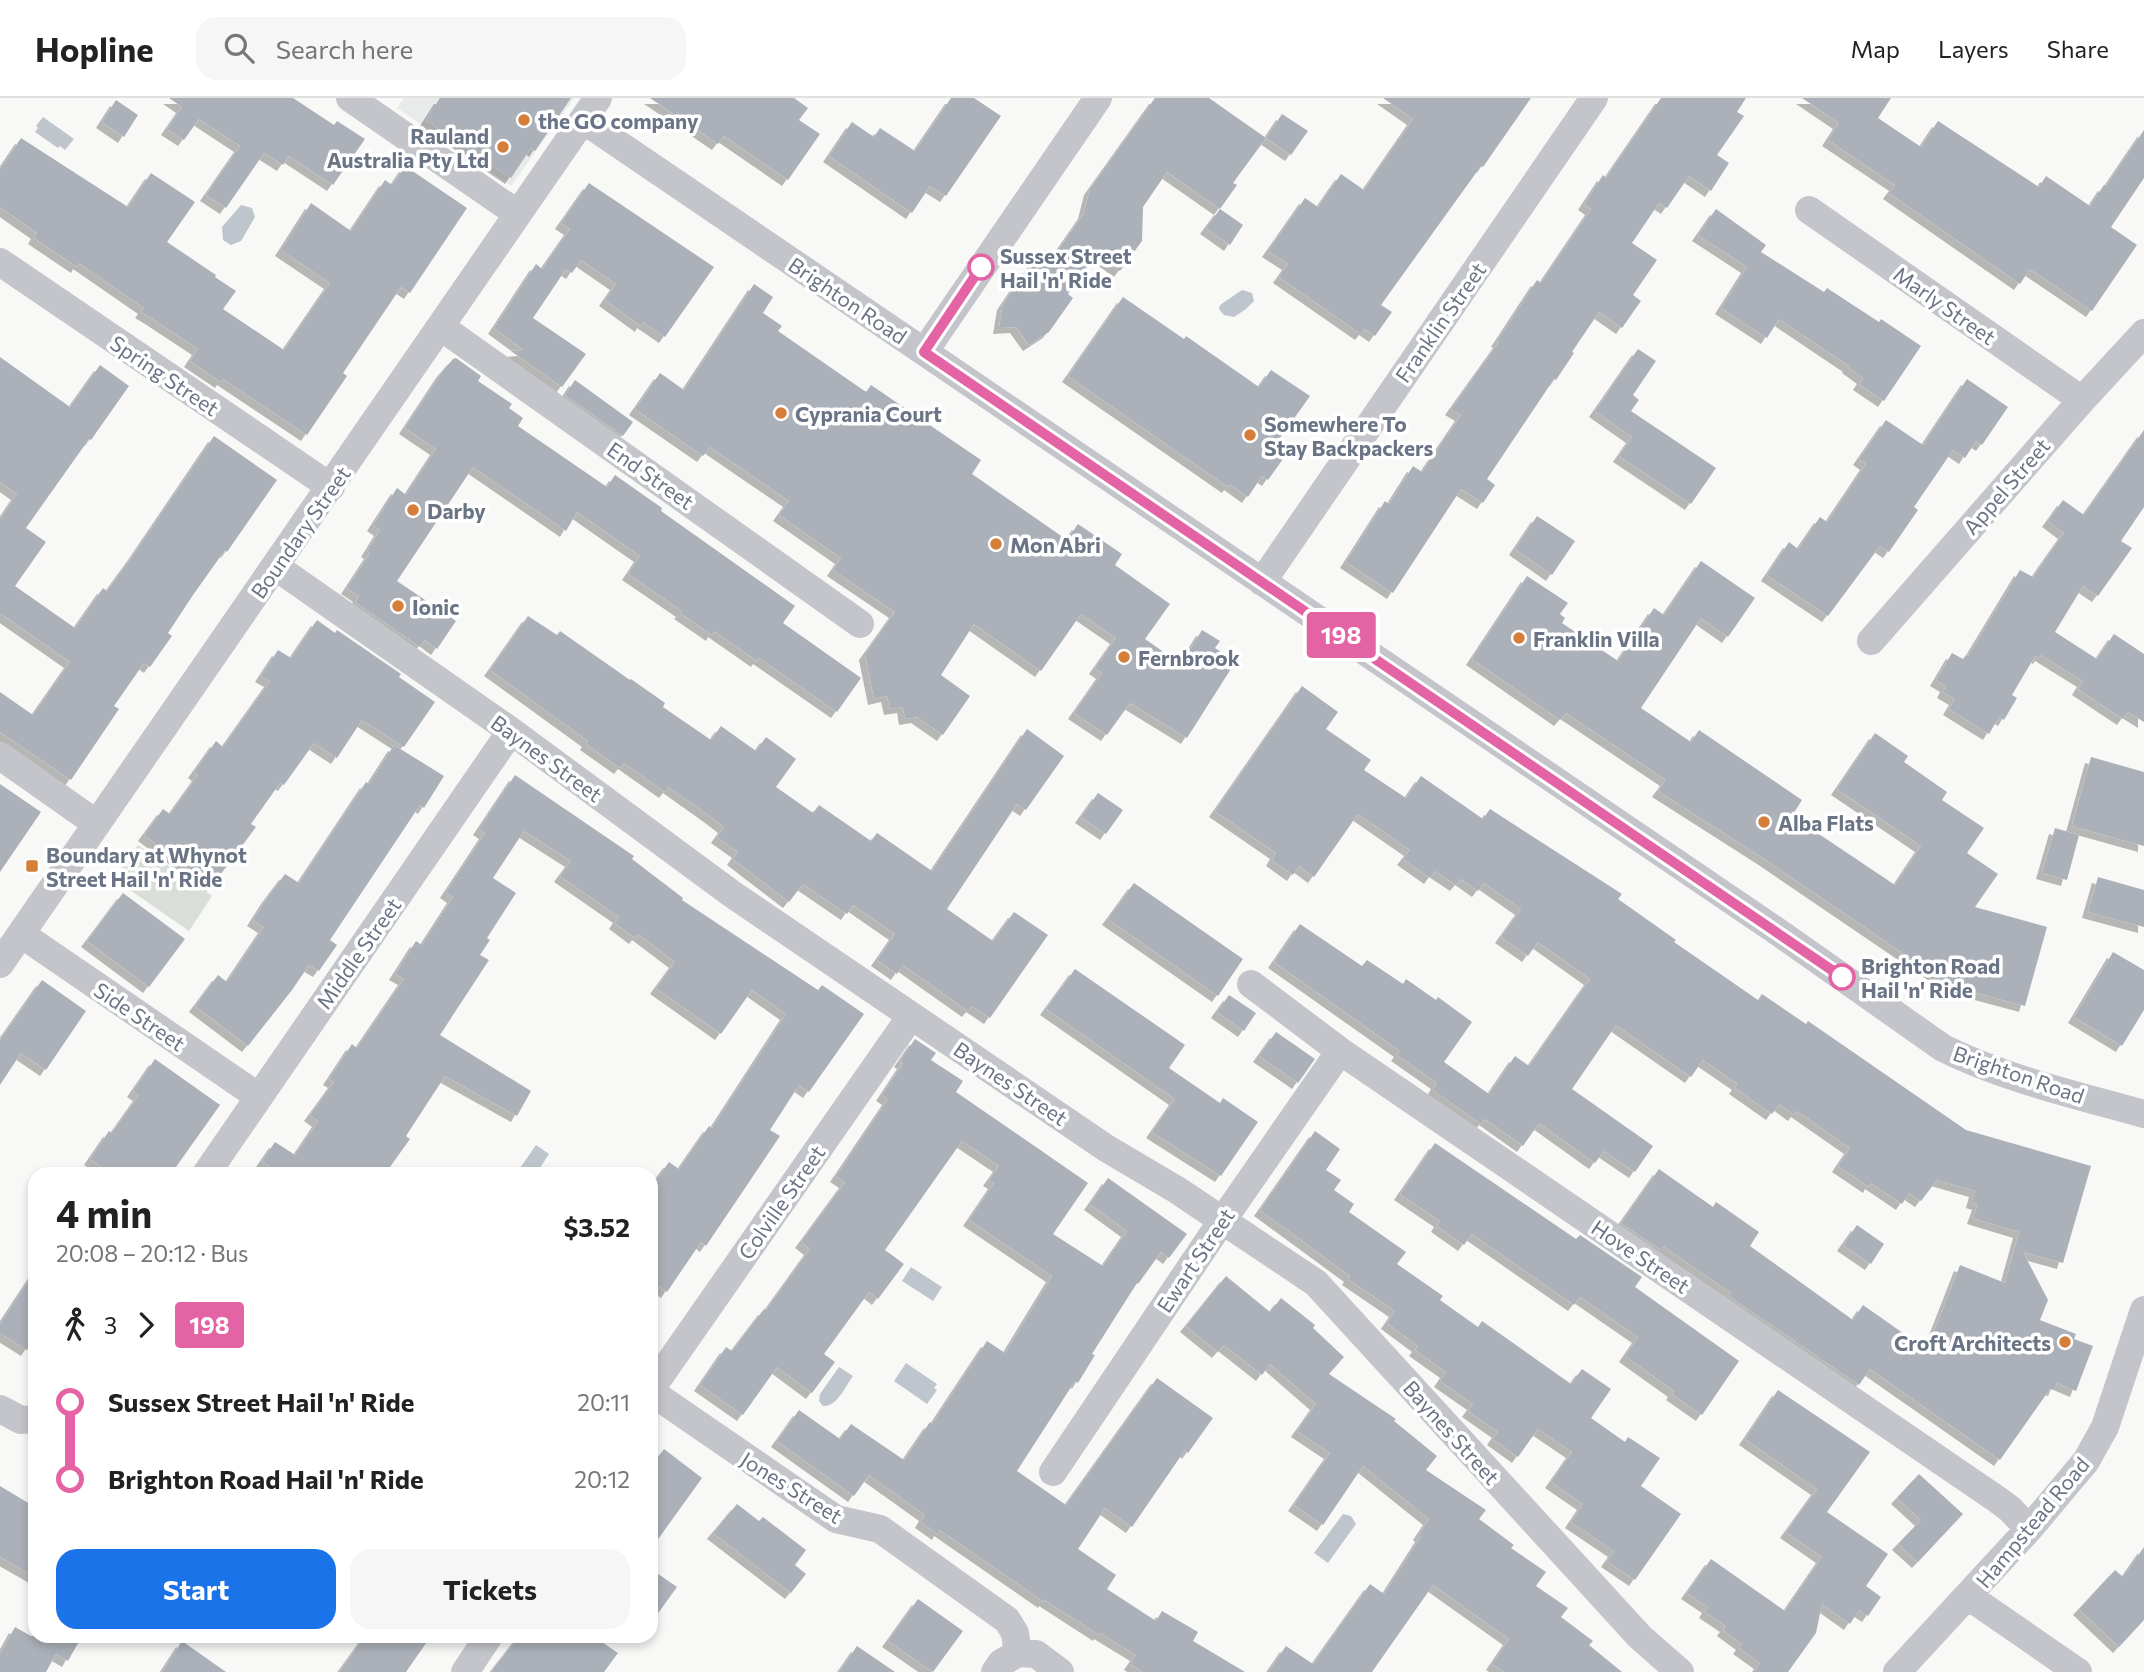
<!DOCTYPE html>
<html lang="en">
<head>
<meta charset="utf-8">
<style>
	body { margin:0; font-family:Commissioner,sans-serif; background:#f6f6f6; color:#222; height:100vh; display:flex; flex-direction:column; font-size:26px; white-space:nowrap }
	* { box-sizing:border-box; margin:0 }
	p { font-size:23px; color:#767676 }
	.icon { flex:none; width:38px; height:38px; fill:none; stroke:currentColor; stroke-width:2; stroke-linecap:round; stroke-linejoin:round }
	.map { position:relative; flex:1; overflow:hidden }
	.drawer { position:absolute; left:28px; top:1069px; width:630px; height:476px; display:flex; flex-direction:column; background:#fff; border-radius:21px; box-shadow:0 4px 10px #0003 }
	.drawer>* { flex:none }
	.badge { padding:0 14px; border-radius:5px; font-size:24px; line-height:46px }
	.map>.badge { position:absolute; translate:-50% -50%; box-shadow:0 0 0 4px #fff }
	.legs { display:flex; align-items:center; gap:10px; height:77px; padding:0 28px; font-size:23px }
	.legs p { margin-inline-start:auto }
	.overview { display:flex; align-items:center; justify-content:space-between; height:119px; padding:0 28px }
	h1 { font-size:38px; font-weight:700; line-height:52px }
	.button { display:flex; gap:14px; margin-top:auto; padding:14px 28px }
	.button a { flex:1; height:80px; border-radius:21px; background:#1a73e8; color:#fff; font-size:28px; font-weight:700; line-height:80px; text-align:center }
	.button a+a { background:#f6f6f6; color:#222 }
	ul { padding:0 28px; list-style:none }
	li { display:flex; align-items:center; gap:24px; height:77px; font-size:26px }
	li i { display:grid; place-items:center; width:10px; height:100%; margin:0 9px; background:currentColor }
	li i::after { content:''; width:18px; height:18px; margin:-9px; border:5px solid; border-radius:50%; background:#fff }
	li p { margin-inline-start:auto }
	li:first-child i { background:linear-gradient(#0000 50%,currentColor 0) }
	li:last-child i { background:linear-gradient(currentColor 50%,#0000 0) }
	header { display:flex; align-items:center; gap:42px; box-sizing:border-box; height:98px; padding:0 35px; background:#fff; border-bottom:2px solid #e0e0e0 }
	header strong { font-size:33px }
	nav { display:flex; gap:38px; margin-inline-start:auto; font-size:24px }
	.search { width:490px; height:63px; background:#f6f6f6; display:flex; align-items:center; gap:18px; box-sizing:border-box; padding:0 24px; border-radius:21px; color:#767676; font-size:26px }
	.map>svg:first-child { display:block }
	.built { fill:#e9eaea }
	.green { fill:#d9dfd8 }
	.water { fill:#bfc5cc }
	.building { fill:#acb1b9; filter:url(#shadow) }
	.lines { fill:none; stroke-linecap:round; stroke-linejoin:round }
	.minor { stroke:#c3c5ca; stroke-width:28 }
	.line-1-casing { stroke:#fff; stroke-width:16 }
	.line-1 { stroke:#e463a4; stroke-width:10 }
	.poi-dot { fill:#d57e3a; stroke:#fff; stroke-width:2.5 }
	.stop-1-dot { fill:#fff; stroke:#e463a4; stroke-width:3.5 }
	.labels { text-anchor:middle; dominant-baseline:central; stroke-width:7; stroke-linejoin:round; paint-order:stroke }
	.poi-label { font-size:21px; font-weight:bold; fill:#6a7485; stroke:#fff; text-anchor:start }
	.stop-label { font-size:21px; font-weight:bold; fill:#6a7485; stroke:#fff; text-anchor:start }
	.street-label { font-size:21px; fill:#6a7485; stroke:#fff }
</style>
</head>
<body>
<header>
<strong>Hopline</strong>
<div class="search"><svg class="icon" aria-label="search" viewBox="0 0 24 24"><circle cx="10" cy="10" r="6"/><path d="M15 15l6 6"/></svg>Search here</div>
<nav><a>Map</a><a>Layers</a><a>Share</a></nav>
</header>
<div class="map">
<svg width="2144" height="1574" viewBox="0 0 2144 1574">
	<defs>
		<filter id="shadow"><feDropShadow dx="-6" dy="6" stdDeviation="0" flood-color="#0004"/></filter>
	</defs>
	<rect width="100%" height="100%" fill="#f8f9f7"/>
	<!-- built -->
	<path class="built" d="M404 0H574L511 88 397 10Z"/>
	<!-- green -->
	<path class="green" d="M138 747 212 798 189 833 114 781Z"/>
	<!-- water -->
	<path class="water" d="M43 19 74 41 65 52 60 48 58 50 35 34 38 30 36 28Z
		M241 107 252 110 255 119 241 143 231 147 223 142 222 129Z
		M1242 192 1252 195 1254 203 1246 211 1234 219 1224 217 1219 211 1220 207Z
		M536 1047 549 1056 536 1076H516Z
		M911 1169 942 1189 933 1203 902 1183Z
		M906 1265 937 1286 934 1290 937 1292 927 1306 894 1283Z
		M839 1269 853 1278C845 1289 837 1309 823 1308L819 1303 820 1296Z
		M1343 1416 1351 1418 1356 1426 1328 1465 1314 1455Z"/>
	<!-- building -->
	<path class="building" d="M169 0H293L334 27 337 23 365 41 333 87 289 58 283 67 264 55 226 110 206 97 240 48 199 21 184 42 167 31 182 9Z
		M440 0H571L535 53 531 50 511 80 426 22Z
		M650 0H794L808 10 799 22 820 36 788 82 724 38 718 46Z
		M951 0H974L1001 18 946 98 930 88 912 115 829 58 852 24 874 39 880 30 915 53Z
		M1155 0H1209L1266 40 1233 85 1237 87 1220 111 1167 74 1143 109 1142 143 1120 173 1096 156 1068 196 1073 200 1049 234 1029 247 1016 229 999 230 1003 206 1028 169 1031 171 1044 152 1054 158 1084 115 1090 91Z
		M1383 0H1531L1483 69 1481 68 1381 207 1392 214 1375 238 1365 231 1361 236 1279 179 1288 166 1268 153 1305 100 1318 109 1341 76 1364 92 1413 21Z
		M1661 0H1746L1737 14 1744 18 1717 57 1729 65 1711 93 1689 78 1667 110 1659 105 1632 145 1657 162 1633 197 1641 203 1622 230 1599 214 1572 254 1574 255 1556 282 1554 281 1487 381 1495 387 1483 405 1461 391 1393 495 1346 464 1385 403 1389 406 1413 368 1422 374 1461 317 1451 311 1499 244 1497 243 1537 182 1541 185 1591 111 1584 106 1603 77 1606 80Z
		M1802 0H1891L1878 20 1921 49 1938 23 2039 89 2046 78 2090 108 2104 87 2106 88 2144 32V80L2111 129 2137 147 2092 213 2030 171 2020 186 1889 95 1895 87 1828 42 1839 25Z
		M116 2 138 17 124 39 102 24Z
		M1282 16 1308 33 1291 57 1266 40Z
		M21 40 128 109 151 75 195 104 167 144 216 177 215 179 236 193 223 211 284 252 330 185 281 152 311 105 351 133 385 82 392 87 405 68 467 110 410 195 401 189 343 275 347 278 307 337 223 281 221 284 190 263 198 251 151 220 141 214 144 210 79 165 77 169 34 140 37 135 0 109V71Z
		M589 85 714 169 665 239 643 224 641 228 605 202 616 186 581 162 572 175 566 171 533 220 586 256 562 289 511 253 524 252 494 230 536 166 542 171 570 131 561 125Z
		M1220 111 1243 127 1230 147 1206 130Z
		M1716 111 1766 147 1761 154 1824 194 1827 190 1879 224 1881 221 1921 248 1884 303 1859 286 1863 280 1848 269 1849 268 1779 221 1767 240 1721 210 1747 169 1698 137Z
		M754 186 773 199 763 215 782 228 778 233 866 294 871 287 981 362 972 376 1067 442 1078 426 1122 456 1115 467 1170 506 1145 541 1181 566 1202 532 1220 543 1215 550 1236 563 1187 640 1130 605 1107 637 1074 615 1102 575 1095 570 1116 540 1081 516 1041 573 974 526 941 577 970 598 943 637 917 619 905 621 903 609 890 611 887 598 874 601 865 556 895 514 833 472 841 460 779 417 789 403 710 349 703 358 635 311 660 275 684 292Z
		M1123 199 1184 241 1186 238 1259 289 1271 272 1310 298 1273 350 1285 358 1268 382 1262 378 1248 399 1230 386 1228 389 1068 278Z
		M1638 251 1656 263 1633 297 1639 302 1631 313 1716 370 1691 406 1619 358 1632 339 1595 313Z
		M0 259 70 309 100 267 129 288 91 342 89 341 26 430 46 444 15 488 75 530 103 490 107 493 134 456 214 338 277 382 227 454 225 452 193 497 168 535 172 538 150 569 144 565 114 608 119 611 71 682 0 634V594L33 617 70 564 0 515V421L17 396 0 384Z
		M456 260 481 278 478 283 512 306 509 310 523 320 518 328 607 389 615 377 662 410 661 413 795 508 783 525 861 580 837 614 759 560 757 563 714 533 712 537 680 515 682 513 628 476 640 458 577 414 566 433 473 369 397 483 456 523 437 551 425 542 420 549 355 504 359 498 347 490 370 455 367 453 380 432 373 427 397 390 406 397 436 351 405 330 442 274 453 261Z
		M1967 281 2008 309 1982 347 1976 343 1965 360 1953 352 1914 409 1918 412 1889 454 1880 448 1828 518 1767 477 1789 444 1798 451 1820 419 1827 424 1866 366 1859 361 1886 322 1923 347Z
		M575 282 633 324 623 338 565 297Z
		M2144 332V409L2121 443 2132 450 2098 498 2083 488 2055 534 2097 561 2114 536 2144 556V624L2128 614 2123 621 2078 591 2083 583 2041 557 2039 560 2035 558 2012 597 2017 600 2004 622 1999 619 1989 636 1949 611 1955 601 1943 594 1946 588 1936 582 1952 555 1963 561 1966 557 1968 558 2020 472 2033 479 2064 435 2048 423 2063 402 2084 417Z
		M1537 418 1575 443 1552 477 1515 451Z
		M1701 463 1755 500 1728 539 1701 520 1641 610 1691 644 1699 632 1802 702 1792 718 1895 787 1921 748 1837 691 1875 635 1908 658 1904 664 1947 694 1942 702 1984 730 1967 755 1998 776 1975 809 2047 829 2025 908 1962 891 1960 894 1763 760 1658 693 1666 682 1566 615 1560 622 1472 561 1527 478 1568 505 1560 516 1565 520 1562 525 1618 563 1654 510 1664 517Z
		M528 518 557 537 560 533 630 582 631 581 665 605 663 609 711 642 721 628 756 653 766 639 796 661 776 689 813 715 819 707 871 743 877 735 932 773 1027 631 1064 658 1026 712 1017 706 947 811 993 843 1014 814 1048 837 990 920 972 908 968 913 903 867 897 876 877 862 895 836 853 807 847 816 803 786 789 804 733 761 738 754 717 739 724 729 711 719 669 689 665 694 624 665 620 670 586 646 588 643 490 572Z
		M317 522 335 535 337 532 401 576 399 579 435 604 404 649 362 622 337 660 314 645 284 687 280 685 251 726 256 729 212 788 144 737 163 711 170 716 198 677 194 674 216 643 223 649 270 583 261 578 278 552 291 560Z
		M1302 588 1338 614 1326 631 1371 662 1364 672 1406 700 1421 678 1483 721 1490 711 1622 796 1618 801 1676 842 1674 844 1758 902 1762 896 1806 926 1808 923 1966 1032 2091 1068 2063 1165 2023 1154 2048 1202 2040 1222 2076 1236 2074 1241 2093 1248 2076 1293 2057 1285 2054 1292 2050 1291 2000 1362 1870 1271 1859 1287 1729 1198 1731 1195 1663 1148 1661 1152 1621 1125 1659 1071 1713 1109 1716 1104 1759 1134 1750 1148 1853 1222 1863 1207 1927 1252 1960 1167 2005 1185 2019 1134 1973 1120 1978 1106 1972 1104 1975 1093 1937 1082 1921 1103 1909 1095 1902 1106 1871 1085 1869 1089 1838 1068 1850 1050 1797 1013 1794 1017 1779 1006 1772 1016 1735 990 1738 986 1703 962 1691 979 1616 927 1572 991 1653 1048 1635 1074 1604 1053 1595 1065 1539 1025 1523 1048 1485 1021 1481 1026 1433 992 1437 985 1397 957 1400 953 1274 864 1300 826 1362 868 1367 862 1403 886 1406 881 1436 902 1438 899 1472 924 1444 964 1489 996 1515 958 1529 968 1590 881 1538 844 1528 858 1501 839 1521 811 1484 785 1478 793 1461 781 1456 787 1435 773 1430 780 1403 761 1410 752 1358 716 1314 779 1299 768 1293 777 1272 762 1276 755 1215 713Z
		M394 647 444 678 424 710 420 707 330 842 337 847 319 873 309 867 292 892 248 948 195 908 218 877 227 884 264 829 253 822 267 800 285 776 299 785 366 684 369 686Z
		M2091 659 2144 674V748L2072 728Z
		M515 677 634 758 632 761 683 800 682 802 818 892 822 887 864 916 809 994 799 987 770 1032 780 1038 706 1148 701 1144 667 1194 651 1183V1089L669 1064 679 1071 709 1028 712 1030 786 916 752 892 721 936 656 890 675 864 638 836 635 840 615 825 619 819 560 778 571 763 524 733 493 780 516 795 487 840 490 842 480 857 489 862 440 937 531 993 517 1018 445 978 406 1038 410 1041 385 1076H280L262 1063 275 1044 295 1057 318 1023 310 1017 334 984 329 981 352 946 357 950 404 881 395 876 416 843 422 847 453 799 446 794 485 735 479 731Z
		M0 686 41 714 0 774Z
		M1098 695 1123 712 1106 736 1081 719Z
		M2055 730 2079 737 2067 782 2042 775Z
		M2098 779 2144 792V829L2088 814Z
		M1134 785 1243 861 1218 898 1108 821Z
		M123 795 185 841 149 889 87 843Z
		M2113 854 2144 872V912L2122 948 2074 919Z
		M1075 871 1185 947 1169 970 1220 1005 1223 1000 1258 1024 1221 1078 1152 1034 1175 1001 1046 911Z
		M42 882 86 913 46 972 21 955 0 987V942Z
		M1229 897 1256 915 1244 933 1217 914Z
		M1276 934 1315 961 1298 985 1259 958Z
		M915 941 936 955 931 962 963 983 956 994 1088 1085 1053 1136 1103 1168 1127 1133 1090 1106 1108 1080 1187 1136 1169 1160 1161 1154 1138 1186 1137 1185 1092 1256 1095 1257 1078 1285 1075 1283 1017 1373 1066 1407 1157 1280 1213 1320 1188 1355 1185 1352 1132 1429 1105 1410 1078 1451 1116 1477 1107 1491 1156 1523 1162 1513 1198 1534 1193 1543 1245 1574H1143L1130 1566 1136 1557 1100 1535 1099 1537 1045 1502 1044 1504 940 1432 938 1436 921 1424 925 1417 869 1377 854 1398 777 1343 799 1312 840 1341 851 1326 904 1362 930 1324 932 1326 987 1243 1005 1255 1052 1178 969 1122 994 1085 989 1082 999 1068 962 1043 885 1152 904 1166 878 1201 869 1194 824 1256 835 1264 812 1295 777 1269 743 1317 700 1287 726 1249 732 1253 764 1211 766 1212 810 1151 801 1144 845 1084 836 1078 888 1001 882 997 903 965 900 963Z
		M155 961 220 1007 171 1076H113L90 1061 109 1033 112 1035 139 997 133 993Z
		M1315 1033 1340 1051 1326 1072 1341 1082 1334 1092 1354 1106 1349 1114 1406 1154 1397 1166 1443 1198 1440 1202 1478 1229 1482 1223 1571 1286 1582 1271 1611 1291 1591 1320 1625 1344 1628 1339 1660 1360 1641 1388 1681 1416 1635 1482 1607 1463 1614 1453 1571 1424 1583 1406 1551 1384 1572 1354 1538 1331 1518 1359 1493 1341 1498 1334 1468 1313 1473 1306 1440 1283 1446 1274 1415 1252 1418 1248 1387 1225 1395 1213 1348 1181 1350 1178 1260 1112Z
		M1435 1045 1576 1141 1580 1137 1642 1179 1635 1189 1739 1263 1702 1317 1672 1296 1674 1293 1625 1258 1638 1239 1580 1199 1574 1207 1472 1136 1464 1147 1437 1128 1440 1123 1400 1096Z
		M1857 1127 1884 1146 1871 1166 1843 1147Z
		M35 1173V1240L27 1252 0 1235V1226Z
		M1226 1178 1270 1214 1281 1200 1315 1227 1313 1230 1344 1259 1329 1276 1396 1321 1394 1323 1437 1358 1426 1372 1486 1412 1479 1421 1514 1447 1511 1450 1546 1474 1536 1488 1568 1510 1561 1519 1593 1543 1589 1547 1622 1574H1504L1492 1566 1509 1541 1433 1487 1372 1574H1268L1286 1548 1313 1566 1370 1486 1384 1496 1421 1438 1419 1436 1429 1421 1363 1368 1323 1427 1294 1407 1330 1355 1297 1333 1316 1306 1270 1266 1262 1277 1224 1247 1218 1254 1186 1228Z
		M1778 1292 1870 1354 1827 1414 1888 1456 1866 1488 1881 1499 1868 1518 1859 1512 1850 1526 1822 1506 1816 1535 1788 1574H1754L1760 1565 1739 1550 1742 1546 1723 1532 1726 1528 1705 1514 1708 1509 1687 1495 1711 1461 1785 1513 1822 1459 1786 1434 1817 1391 1745 1341Z
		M664 1351 702 1380 651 1451V1368Z
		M1919 1376 1963 1416 1918 1464 1898 1446 1921 1422 1897 1400Z
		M0 1388 35 1409V1479L0 1459Z
		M737 1406 759 1423 763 1419 806 1452 795 1467 806 1476 791 1495 713 1435Z
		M2144 1449V1522L2119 1549 2079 1511 2115 1472 2123 1479Z
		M651 1471 677 1489 651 1525Z
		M918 1501 963 1533 933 1574 888 1543Z
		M15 1529 31 1538H82L68 1563 56 1556 46 1574H0V1556Z
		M365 1538H431L406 1574H339Z
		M519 1538H593L618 1555 604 1574H491Z
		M182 1543 226 1574H162Z
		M857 1548 895 1574H839Z"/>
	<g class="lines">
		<!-- minor -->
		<path class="minor" d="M350 0 518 116
			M583 22 1781 836 1943 950C2005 981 2077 997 2144 1016
			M1809 112 2082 302
			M0 164 331 389
			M441 229 860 526
			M924 254 1098 0
			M276 469 511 633 732 796 1106 1050 1177 1092 1316 1185 1640 1539 1680 1574
			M1262 484 1594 0
			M1871 543 2082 302 2144 235
			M0 658 97 726
			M21 836 259 999
			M0 866 598 0
			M1251 886 1340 953 1998 1402 2010 1411 2029 1431
			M206 1076 511 633
			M651 1291 911 918
			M651 1294 836 1421 880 1431 1007 1522 1015 1535 1018 1555
			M0 1311 21 1322 35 1321
			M1053 1374 1211 1139 1340 953
			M1968 1498 2078 1574
			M1018 1555 1036 1556 1060 1574
			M465 1574 489 1538
			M995 1574 1001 1565 1018 1555
			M1897 1574 2029 1431 2086 1363 2105 1329 2144 1212"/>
	</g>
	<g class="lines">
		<!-- line-1 casing -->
		<g class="line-1-casing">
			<path id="line-1" d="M981 169 924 254 1842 879"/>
		</g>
		<!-- line-1 -->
		<use href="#line-1" class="line-1"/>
	</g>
	<!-- markers -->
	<g class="poi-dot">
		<circle cx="524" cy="22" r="7"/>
		<circle cx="503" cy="49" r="7"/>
		<circle cx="781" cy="315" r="7"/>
		<circle cx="1250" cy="337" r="7"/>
		<circle cx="413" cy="412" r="7"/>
		<circle cx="996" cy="446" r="7"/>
		<circle cx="398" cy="508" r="7"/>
		<circle cx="1519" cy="540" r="7"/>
		<circle cx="1124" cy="559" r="7"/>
		<circle cx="1764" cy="724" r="7"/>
		<rect x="25" y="761" width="14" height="14" rx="3.5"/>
		<circle cx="2065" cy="1244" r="7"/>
	</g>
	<g class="stop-1-dot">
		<circle cx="981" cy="169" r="12"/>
		<circle cx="1842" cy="879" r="12"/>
	</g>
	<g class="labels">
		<!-- poi labels -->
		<g class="poi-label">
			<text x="538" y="22">the GO company</text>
			<text x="489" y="37" text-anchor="end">Rauland<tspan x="489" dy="24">Australia Pty Ltd</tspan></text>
			<text x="795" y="315">Cyprania Court</text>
			<text x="1264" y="325">Somewhere To<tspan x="1264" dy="24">Stay Backpackers</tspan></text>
			<text x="427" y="412">Darby</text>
			<text x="1010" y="446">Mon Abri</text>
			<text x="412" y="508">Ionic</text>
			<text x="1533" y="540">Franklin Villa</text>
			<text x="1138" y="559">Fernbrook</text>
			<text x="1778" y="724">Alba Flats</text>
			<text x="46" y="756">Boundary at Whynot<tspan x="46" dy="24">Street Hail 'n' Ride</tspan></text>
			<text x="2051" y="1244" text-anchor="end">Croft Architects</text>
		</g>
		<!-- stop labels -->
		<g class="stop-label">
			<text x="1000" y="157">Sussex Street<tspan x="1000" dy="24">Hail 'n' Ride</tspan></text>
			<text x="1861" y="867">Brighton Road<tspan x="1861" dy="24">Hail 'n' Ride</tspan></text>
		</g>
		<!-- street labels -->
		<g class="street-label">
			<text transform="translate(848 202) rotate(34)">Brighton Road</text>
			<text transform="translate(1945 207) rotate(35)">Marly Street</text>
			<text transform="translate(1440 224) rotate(-55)">Franklin Street</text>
			<text transform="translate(165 277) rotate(34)">Spring Street</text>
			<text transform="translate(651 377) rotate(35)">End Street</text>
			<text transform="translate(2006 388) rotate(-49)">Appel Street</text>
			<text transform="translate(300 434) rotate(-55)">Boundary Street</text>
			<text transform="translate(547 660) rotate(36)">Baynes Street</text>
			<text transform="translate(358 855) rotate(-55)">Middle Street</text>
			<text transform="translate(140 918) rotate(34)">Side Street</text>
			<text transform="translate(2019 976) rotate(19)">Brighton Road</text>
			<text transform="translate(1011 985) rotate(34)">Baynes Street</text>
			<text transform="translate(781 1104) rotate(-55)">Colville Street</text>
			<text transform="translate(1641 1158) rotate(34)">Hove Street</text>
			<text transform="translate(1195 1162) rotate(-56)">Ewart Street</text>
			<text transform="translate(1452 1334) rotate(48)">Baynes Street</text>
			<text transform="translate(792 1389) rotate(32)">Jones Street</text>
			<text transform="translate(2032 1424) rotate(-50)">Hampstead Road</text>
		</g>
	</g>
</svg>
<b class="badge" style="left:1341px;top:537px;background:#e463a4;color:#fff">198</b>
<section class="drawer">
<div class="overview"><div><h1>4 min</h1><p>20:08 – 20:12 · Bus</p></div><b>$3.52</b></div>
<div class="legs"><svg class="icon" aria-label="walk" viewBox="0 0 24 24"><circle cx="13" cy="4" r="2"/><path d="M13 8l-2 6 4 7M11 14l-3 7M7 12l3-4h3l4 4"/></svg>3<svg class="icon" aria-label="forward" viewBox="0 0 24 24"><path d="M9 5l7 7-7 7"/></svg><b class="badge" style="background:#e463a4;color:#fff">198</b></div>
<ul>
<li><i style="color:#e463a4"></i><b>Sussex Street Hail 'n' Ride</b><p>20:11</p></li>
<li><i style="color:#e463a4"></i><b>Brighton Road Hail 'n' Ride</b><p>20:12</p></li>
</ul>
<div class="button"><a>Start</a><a>Tickets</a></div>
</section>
</div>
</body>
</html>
